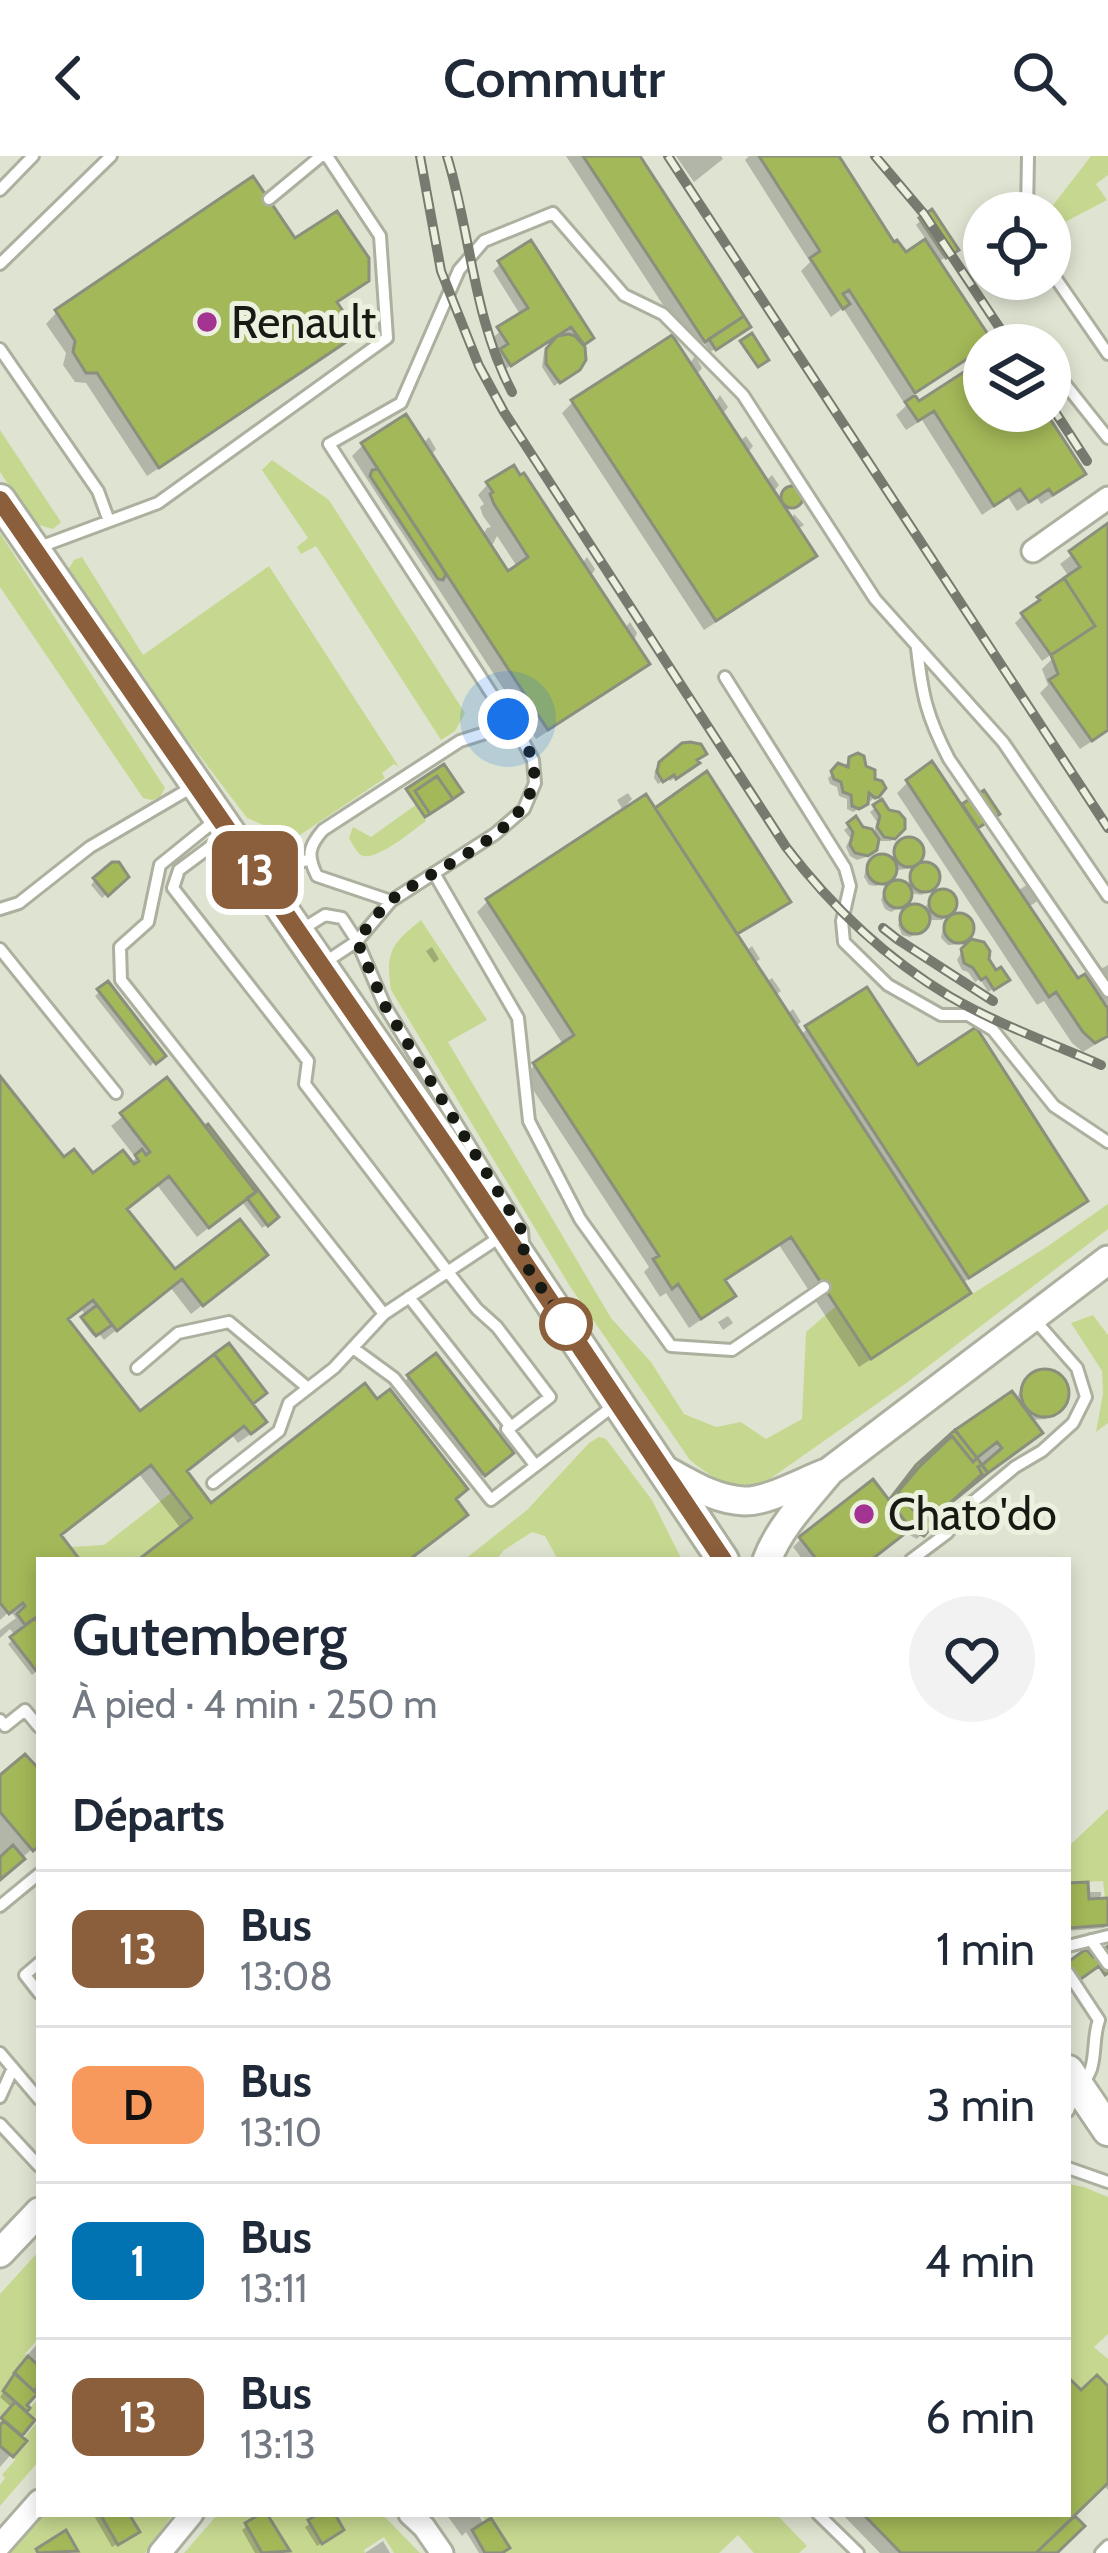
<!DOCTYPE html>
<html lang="fr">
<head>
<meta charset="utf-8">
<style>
	body { margin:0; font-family:Cabin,sans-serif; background:#f2f2f3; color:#1f2937; height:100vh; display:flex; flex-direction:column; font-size:45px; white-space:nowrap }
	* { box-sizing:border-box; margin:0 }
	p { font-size:39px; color:#747a83 }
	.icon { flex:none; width:66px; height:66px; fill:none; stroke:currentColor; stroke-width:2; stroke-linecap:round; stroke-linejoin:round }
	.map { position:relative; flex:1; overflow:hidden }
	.drawer { position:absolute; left:36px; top:1401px; width:1035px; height:960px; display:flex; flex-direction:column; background:#fff; border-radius:0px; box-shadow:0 6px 18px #0003 }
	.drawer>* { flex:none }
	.badge { padding:0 24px; border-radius:18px; font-size:42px; line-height:78px }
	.controls { position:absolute; left:963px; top:36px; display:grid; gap:24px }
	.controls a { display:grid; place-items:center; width:108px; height:108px; border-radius:50%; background:#fff; box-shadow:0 6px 18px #0003; font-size:60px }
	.you { position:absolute; width:60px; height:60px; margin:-30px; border:9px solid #fff; border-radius:50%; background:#1a73e8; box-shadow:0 0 0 18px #1a73e833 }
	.map>.badge { position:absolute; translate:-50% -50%; box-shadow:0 0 0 6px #fff }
	h2 { padding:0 36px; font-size:45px; line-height:108px }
	.round { display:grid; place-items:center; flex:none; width:126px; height:126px; border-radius:63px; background:#f2f2f3 }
	.summary { display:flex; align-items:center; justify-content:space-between; height:204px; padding:0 36px }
	h1 { font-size:57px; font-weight:600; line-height:90px }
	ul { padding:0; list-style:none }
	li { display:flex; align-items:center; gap:36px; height:156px; padding:0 36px; border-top:3px solid #e0e1e3 }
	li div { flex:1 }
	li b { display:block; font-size:45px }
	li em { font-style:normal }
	li .badge { min-width:132px; font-weight:700; text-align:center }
	header { display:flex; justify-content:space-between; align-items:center; height:156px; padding:0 36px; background:#fff; font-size:54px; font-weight:600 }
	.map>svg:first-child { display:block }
	.green { fill:#c6d890 }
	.shadow { fill:#0003; fill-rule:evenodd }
	.building { fill:#a3b858; stroke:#8a8f7e; stroke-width:3 }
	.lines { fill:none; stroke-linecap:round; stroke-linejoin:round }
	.lane-casing { stroke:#acb09f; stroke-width:16 }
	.street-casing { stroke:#acb09f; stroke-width:27 }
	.secondary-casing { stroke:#acb09f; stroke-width:33 }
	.primary-casing { stroke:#acb09f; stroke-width:36 }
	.lane { stroke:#fff; stroke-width:10 }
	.street { stroke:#fff; stroke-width:21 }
	.secondary { stroke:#fff; stroke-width:27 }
	.primary { stroke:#fff; stroke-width:30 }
	.rail-casing { stroke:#777a6f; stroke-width:10 }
	.rail { stroke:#ecf1df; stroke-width:6; stroke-dasharray:18; stroke-linecap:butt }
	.line-casing { stroke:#fff; stroke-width:27 }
	.line { stroke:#8b5e3c; stroke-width:18 }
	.walk { stroke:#171913; stroke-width:12; stroke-dasharray:0 21.6 }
	.poi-dot { fill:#a33492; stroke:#ecf1df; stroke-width:4.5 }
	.stop-dot { fill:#fff; stroke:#8b5e3c; stroke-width:6 }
	.labels { text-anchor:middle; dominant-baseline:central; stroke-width:10; stroke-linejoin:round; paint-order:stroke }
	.poi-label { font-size:45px; fill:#171913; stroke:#ecf1df; text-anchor:start }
</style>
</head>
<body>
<header><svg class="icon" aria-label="back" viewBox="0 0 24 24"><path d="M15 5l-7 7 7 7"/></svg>Commutr<svg class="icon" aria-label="search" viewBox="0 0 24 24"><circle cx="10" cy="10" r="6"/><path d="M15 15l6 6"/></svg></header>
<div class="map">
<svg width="1108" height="2397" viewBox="0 0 1108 2397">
	<rect width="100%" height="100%" fill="#dfe4d2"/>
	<!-- green -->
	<path class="green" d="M1091 0H1108V19L1096 28 1107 44 1050 74V57H1047Z
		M0 274 61 366 53 373 35 368 0 316Z
		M272 304 329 344 465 557 455 575 441 584 316 390 301 398 297 391 308 382 262 314Z
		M0 377 165 632 160 641 152 644 143 642 0 431Z
		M82 401 143 499 269 410 399 611 394 608 382 617 385 622 300 679 290 680 247 662 123 499 66 417 74 404Z
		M417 648 426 665C413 674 375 707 361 699 356 696 352 687 349 682L353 671 371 681Z
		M421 764 487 864 448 886 611 1162 651 1206 684 1258 716 1271 741 1266 766 1283 802 1263 806 1176 836 1150 871 1202 1048 1090 1108 1048V1073L905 1228 767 1325C733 1334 717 1326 690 1304L571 1132 391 834C385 795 392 788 421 764Z
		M1093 1159 1108 1179V1267L1096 1276 1103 1238 1102 1215 1071 1167Z
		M599 1281 606 1283 652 1344 682 1404H558L545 1380 532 1376 504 1394 496 1404H464L527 1354 589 1287Z
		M172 1336 192 1362 138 1404H80L70 1391 104 1389Z
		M1108 1653V1741L1105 1742 1103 1725 1068 1727V1691Z
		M1068 2028 1084 2031 1108 2041V2178L1094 2191 1108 2203V2230L1097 2219 1081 2234 1068 2221Z
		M39 2095V2182L25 2198 28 2200 3 2235 15 2246 2 2262 4 2265 0 2269V2138Z
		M39 2241V2305L0 2350V2329L5 2322 2 2319 15 2304 13 2301 27 2285 24 2282 37 2266 27 2256Z
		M43 2358H100L118 2389 129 2358H173L145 2397H75L77 2394 66 2375 37 2392 38 2397H10Z
		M218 2358H260L245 2368 262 2397H184Z
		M267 2358H318L308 2365 323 2387 335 2358H382L420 2397H394L384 2381 364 2394 365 2397H286L290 2394Z
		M481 2358H776L807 2390 799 2397H754L738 2379 719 2397H502L509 2391 492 2363 486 2365Z"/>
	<!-- shadow -->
	<path class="shadow" d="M566 0H637L743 176 710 196 704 187 693 195Z
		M676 0H721L723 3 694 26Z
		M749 0H835L894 90 905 100 927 85 916 69 921 64 950 98 937 107 989 186 978 196 912 240 918 249 984 206V255H1041L1082 318 1071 329 1041 348 1037 342 1017 355 1008 341 982 359 922 264 906 274 896 259 906 250 843 152 831 161 801 115 810 106 745 4Z
		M253 25 294 87 366 124 335 148 354 178 344 189 147 320 86 227 75 226 63 209 66 197 46 168 56 157Z
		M500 108 590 182 581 190 575 215 554 230 542 211 544 196 556 184 554 182 502 215 494 203 501 196 492 182 521 160 493 115Z
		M695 200 702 212 699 216 693 217 714 248 720 239 728 251 725 255 719 256 739 286 746 280 753 290 750 294 744 295 765 326 772 319 779 329 775 334H770L780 349 782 339 790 334 799 339V345L792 351H781L791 365 794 358 804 369 796 374 813 400 802 410 704 474 562 257 573 246 683 218Z
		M429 281 436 293 433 297 428 298 482 380 487 372 491 371 483 360 480 351 484 348 478 339 488 328 581 409 587 401 595 413 593 417H586L623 474 630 466 637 477 635 482 629 483 646 508 635 519 536 583 352 300 363 289H422ZM497 380 518 412 507 419 488 389 493 388Z
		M1108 371V575L1080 593 1040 537 1048 529 1042 513 1054 501 1052 498 1042 505 1015 467 1039 443 1070 422 1060 408Z
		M851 604 863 611 872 625 882 633 871 645 866 642 860 652 853 656 847 653V643L839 640 837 631 830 628 828 622Z
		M694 605 691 612 670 625 668 622 658 628 654 622 655 614 660 608Z
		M908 626 961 653 964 650 991 662 974 673 1016 736 1028 728 1039 744 1027 752 1077 826 1108 809V880L1106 882 1083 896 1072 887 1044 845 1037 849 897 637Z
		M628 637 632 643 623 653 625 655 654 656 787 746 776 757 735 781 745 796 752 790 760 803 753 808 765 827 772 822 781 835 774 840 786 859 793 853 801 866 794 871 800 880 807 873 917 913 1084 1044 1073 1055 961 1128 967 1137 956 1148 859 1211 779 1089 723 1126 732 1139 721 1150 689 1172 666 1137 660 1141 644 1116 649 1111 524 920 535 909 564 890 477 756 488 745 624 656 617 644Z
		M875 652 887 657 900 677 891 685H876L866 701 857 704 850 700 846 691 850 682 844 674 855 665 861 673 874 677 877 666 870 656Z
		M906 685 913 686 920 696 912 712 899 714 893 708 891 720 885 725 876 730 869 729 864 721 866 712 880 701 891 705 895 694Z
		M926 710 931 712 936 719 935 727 922 739 909 737 901 751 891 756 885 753 881 744 884 737 897 727 907 730 914 712Z
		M125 721 102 742 91 729 95 724Z
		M938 737H947L953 743V750L948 758 942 764H932L928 760 924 771 918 777 910 781 902 779 898 769 903 759 908 753 916 752 925 755V751Z
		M957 761 968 765 970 774 965 786 983 788 986 803 1001 828 988 836 980 823 975 826 968 816 962 814 957 804 966 788 948 789 941 782 943 771Z
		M432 791 439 803 434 807 426 795Z
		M107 829 162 899 150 910 95 840Z
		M0 925 63 1005 92 1021 130 1008 136 1002 111 970 167 925 271 1066 262 1072 242 1046 197 1081 157 1029 125 1054 174 1118 254 1109 191 1158 170 1131 104 1184 98 1176 93 1180 82 1165 87 1161 81 1153 66 1164 140 1259 228 1191 263 1236 249 1249 252 1277 238 1287 232 1279 184 1317 211 1351 453 1344 408 1404H143L182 1374 139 1318 58 1381 76 1404H39V1513L32 1519 8 1488 16 1481 10 1473 0 1482V1474L16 1462 10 1455 0 1464Z
		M728 1160 733 1167 723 1174 718 1166Z
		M1050 1217 1063 1227 1066 1234 1061 1251 1046 1263 1029 1264 917 1383 904 1376 869 1404H803L793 1391 801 1383 888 1348 897 1337 1016 1245 1021 1232 1035 1219Z
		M409 1221 502 1304 476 1325 401 1229Z
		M39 1618V1687L0 1721V1623Z
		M1068 1730 1086 1736H1101V1740L1096 1745 1108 1768 1104 1772 1068 1775Z
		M39 2186V2225L23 2249 26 2252 22 2257 31 2264 18 2281 23 2285 0 2311V2267L12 2252 0 2241 25 2206 23 2204Z
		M1068 2226 1081 2239 1108 2235V2334L1103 2329 1071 2360 1080 2370 1053 2397H1041L1061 2377 1057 2373 1032 2397H880L842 2358H1068Z
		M93 2358H125L131 2380 112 2391Z
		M324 2358H331L336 2378 317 2390 305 2371Z
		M446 2358H478L501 2397H479L466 2376 462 2380Z
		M247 2370 286 2394 283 2397H255L242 2374Z
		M383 2385 390 2397H364H365Z"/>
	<!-- building -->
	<path class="building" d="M583 0H640L744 160 705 186Z
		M759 0H839L894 86 897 84 906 96 925 83 993 186 984 189V192L915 237 849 134 843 138 850 148 843 153 810 102 820 95Z
		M253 20 295 82 337 55 369 102V125L337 146 358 178 159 312 97 217H86L73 196 75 185 55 154Z
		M932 53 959 94 946 102 919 62Z
		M531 84 594 182 584 189 571 171 511 210 500 193 508 188 497 171 528 152 498 105Z
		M744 160 751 171 716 194 709 183Z
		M752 177 769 204 758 211 740 185Z
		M569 178 575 180 585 191 586 204 580 214 560 227 546 208V193L557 180Z
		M672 179 817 400 716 465 571 244Z
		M984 203V255H1045L1086 318 1053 339 1049 333 1029 346 1020 333 994 350 934 255 918 265 905 246 915 239 919 245Z
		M406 258 508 415 528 401 494 348 490 338 493 336 486 326 514 309 520 319 524 317 650 508 548 574 361 287Z
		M378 313 446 418 443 424 438 423 370 320 372 314Z
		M781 341a11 11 0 1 1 22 0a11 11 0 1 1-22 0Z
		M1108 367V574L1092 585 1049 524 1058 518 1051 499 1095 470 1064 422 1080 411 1069 395Z
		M1064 422 1095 470 1051 499 1021 457 1040 444 1037 441Z
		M690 586 701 588 707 598 697 604 700 607 676 623 674 619 663 626 657 616 659 606 682 587Z
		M858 597 864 600 866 610 875 614V623L882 625 886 632 879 641 875 642 869 637 868 648 859 653 852 650 851 639 843 636 841 626 834 623 831 615 838 607 848 611 849 601Z
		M932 605 1078 822 1085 818 1108 853V880L1095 887 1083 876 1056 836 1049 841 906 624Z
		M444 608 463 636 453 643 437 620 415 635 430 658 425 661 406 633Z
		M707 615 791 746 737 778 655 652Z
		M437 620 453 643 430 658 415 635Z
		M984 634 1000 658 978 672 962 648Z
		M646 638 971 1137 871 1203 791 1081 725 1124 736 1140 701 1163 678 1128 672 1133 653 1103 659 1100 533 907 574 879 486 743Z
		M882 643 889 654 899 656 905 663V673L895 683 884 681 877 671 880 660 873 649Z
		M856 660 863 671 872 673 879 683 877 694 868 700 855 697 850 689 853 676 847 667Z
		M894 696a15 15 0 1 1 30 0a15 15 0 1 1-30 0Z
		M867 713a15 15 0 1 1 30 0a15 15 0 1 1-30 0Z
		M112 706H119L129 721 108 740 93 722Z
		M910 721a15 15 0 1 1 30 0a15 15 0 1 1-30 0Z
		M884 738a14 14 0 1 1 28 0a14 14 0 1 1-28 0Z
		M929 747a14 14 0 1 1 28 0a14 14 0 1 1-28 0Z
		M900 763a15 15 0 1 1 30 0a15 15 0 1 1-30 0Z
		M944 772a15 15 0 1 1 30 0a15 15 0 1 1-30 0Z
		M971 783 984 786 990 795 989 803 996 814 1001 811 1010 824 994 834 986 821 981 824 973 812 964 807 961 793Z
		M108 825 166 900 156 908 97 833Z
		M867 831 918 909 976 871 1088 1045 969 1122 805 870Z
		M0 920 64 1001 74 993 93 1017 123 994 134 1008 139 1005 135 999 142 993 146 999 150 996 120 957 167 921 256 1036 209 1072 169 1020 127 1053 175 1113 240 1063 268 1099 203 1150 182 1123 117 1175 93 1144 68 1163 140 1255 214 1198 267 1266 251 1278 244 1270 187 1315 211 1347 365 1227 377 1243 390 1233 468 1333 456 1343 468 1359 409 1404H138L192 1362 151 1309 61 1379 80 1404H39V1467L35 1462 25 1469 17 1458 25 1450 23 1447 9 1458 0 1447Z
		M208 968 279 1061 268 1070 247 1042 256 1036 205 970Z
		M97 1149 112 1169 96 1180 81 1161Z
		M229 1187 267 1237 253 1248 214 1198Z
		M436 1197 514 1297 485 1320 407 1219Z
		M1021 1237a24 24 0 1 1 48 0a24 24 0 1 1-48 0Z
		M1012 1235 1043 1277 988 1317 982 1309 1002 1292 997 1286 977 1302 955 1274Z
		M955 1274 977 1302 973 1306 952 1280 917 1313 898 1336 901 1339 919 1359 930 1365 982 1318 978 1311 982 1309 988 1317 953 1345 924 1380 911 1373 889 1344 916 1309Z
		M952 1280 973 1306 977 1302 982 1309 978 1311 982 1318 930 1365 925 1363 912 1353 898 1336 925 1304Z
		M873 1323 911 1373 871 1404H817L799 1381Z
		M35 1462 39 1467 38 1517 10 1481Z
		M25 1598 39 1613V1690L33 1695 0 1656V1619Z
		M13 1689 25 1703 0 1724V1701Z
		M1088 1726 1089 1743 1108 1742V1769L1068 1772V1727Z
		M1108 1790V1817L1105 1819 1099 1810 1068 1832V1806L1086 1793 1093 1801Z
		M28 2200 39 2210V2230L34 2235 14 2217Z
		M15 2217 37 2238 27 2249 30 2252 27 2256 3 2235Z
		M1097 2219 1108 2230V2327L1036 2397H901L863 2358H1068V2221L1081 2234Z
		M15 2246 35 2264 22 2280 1 2262Z
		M4 2265 27 2285 13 2301 0 2290V2269Z
		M100 2358H129L140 2376 118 2389Z
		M260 2358H267L290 2395 262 2397 245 2367Z
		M318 2358H335L344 2374 322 2388 308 2364Z
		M1075 2360 1085 2370 1057 2397H1036Z
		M491 2362 510 2392 502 2397H485L472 2374Z
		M66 2374 78 2395 38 2397 36 2393Z"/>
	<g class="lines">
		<!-- lane casing -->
		<g class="lane-casing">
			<path id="lane" d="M0 34 33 0
				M269 43 321 0
				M1027 57 1028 0
				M0 108 111 0
				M1050 114 1108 198
				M0 193 98 335 109 365
				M1050 209 1108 282
				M37 392 158 347 387 182 380 80 327 0
				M917 492C922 539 927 561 949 603L1108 835
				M725 521 845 712 850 730 842 765 844 786 888 829 941 859H968L993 874 1054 950 1108 986
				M498 573 523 585 533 604 535 627 524 653 495 678 391 745 317 720C307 700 308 691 323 674L460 585Z
				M508 578V563L329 288 401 247 459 114 484 85 553 57 624 139 663 158 743 239 875 443 1003 586 1108 740
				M217 663 160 709 148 766 120 791 121 824 384 1158 500 1081
				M226 679 179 714 173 732 308 905 305 928 448 1116 477 1153 497 1171 550 1241 511 1271 409 1141
				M259 712 309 704
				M434 717 518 862 529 965 580 1063 671 1190 732 1194 824 1131
				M0 753 19 747 90 691 194 630
				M301 774 325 759 342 762 357 785 385 850 522 1075 523 1087
				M0 793 116 937
				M324 807 357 785 391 745
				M353 1192 394 1222 491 1344 616 1248
				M137 1212 178 1177 229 1166 308 1232
				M511 1271 507 1273 535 1309
				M213 1327 279 1275 289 1247 334 1212 384 1158
				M911 1404 947 1377 974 1345 1015 1311 1042 1295 1073 1267 1086 1241 1077 1212 1034 1163
				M0 1564 5 1570 25 1554 39 1571
				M0 1750 39 1718
				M1091 1784 1108 1808
				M1068 1790 1108 1780
				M39 1807 25 1819 39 1837
				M1068 1817 1099 1864C1093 1880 1096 1897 1091 1913 1085 1929 1072 1940 1068 1955
				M0 1897 39 1943
				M0 1941 13 1912
				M0 1968 39 2010
				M1068 2012 1108 2026
				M818 2358 858 2397
				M1101 2397 1108 2390"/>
		</g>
		<!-- street casing -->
		<g class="street-casing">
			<path id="street" d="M1033 395 1108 342
				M410 2358 424 2371 442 2397
				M0 2389 39 2345
				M160 2397 192 2358"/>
		</g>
		<!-- secondary casing -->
		<g class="secondary-casing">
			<path id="secondary" d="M663 1313C688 1326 714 1344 744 1345 767 1346 804 1325 826 1317
				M767 1404C780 1370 807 1343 830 1315L1108 1104
				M0 2097 39 2056"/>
		</g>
		<!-- primary casing -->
		<g class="primary-casing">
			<path id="primary" d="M0 344 456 1005 723 1404
				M1068 1915 1108 1974"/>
		</g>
		<!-- lane -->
		<use href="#lane" class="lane"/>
		<!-- street -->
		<use href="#street" class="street"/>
		<!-- secondary -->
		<use href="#secondary" class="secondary"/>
		<!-- primary -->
		<use href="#primary" class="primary"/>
		<!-- rail casing -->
		<g class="rail-casing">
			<path id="rail" d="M420 0 441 115 479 210 504 256 786 691C831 750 884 801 949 840 997 868 1051 887 1101 909
				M447 0C471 78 473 162 512 236
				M668 0 1108 672
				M875 0 924 58 1011 189
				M1050 248 1087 305
				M883 772 897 783 993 845"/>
		</g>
		<!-- rail -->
		<use href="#rail" class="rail"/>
	</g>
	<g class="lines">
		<!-- line casing -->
		<g class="line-casing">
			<path id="line" d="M0 344 456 1005 723 1404"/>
		</g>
		<!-- line -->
		<use href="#line" class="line"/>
		<!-- walk -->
		<path class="walk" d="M508 563V578C524 586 533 595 534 613 539 673 435 711 394 742 380 753 368 771 357 785L385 850 522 1075 525 1108 572 1177 566 1168"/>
	</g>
	<!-- markers -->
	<g class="poi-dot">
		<circle cx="207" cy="166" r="12"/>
		<circle cx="864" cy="1358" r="12"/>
	</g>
	<circle class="stop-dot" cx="566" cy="1168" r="24"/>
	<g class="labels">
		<!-- poi labels -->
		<g class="poi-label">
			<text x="231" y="166">Renault</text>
			<text x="888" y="1358">Chato'do</text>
		</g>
	</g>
</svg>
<div class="controls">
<a><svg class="icon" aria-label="locate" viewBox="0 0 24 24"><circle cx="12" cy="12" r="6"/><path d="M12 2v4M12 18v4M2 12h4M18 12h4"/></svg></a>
<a><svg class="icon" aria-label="layers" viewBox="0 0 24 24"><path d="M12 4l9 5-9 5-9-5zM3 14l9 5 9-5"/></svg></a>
</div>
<div class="you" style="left:508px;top:563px"></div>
<b class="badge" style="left:255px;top:714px;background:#8b5e3c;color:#fff">13</b>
<section class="drawer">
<div class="summary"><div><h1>Gutemberg</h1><p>À pied · 4 min · 250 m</p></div><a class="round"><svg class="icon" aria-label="heart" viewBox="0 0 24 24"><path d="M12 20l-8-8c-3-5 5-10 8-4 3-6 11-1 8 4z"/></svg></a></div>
<h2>Départs</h2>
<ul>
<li><span class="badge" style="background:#8b5e3c;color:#fff">13</span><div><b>Bus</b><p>13:08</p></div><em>1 min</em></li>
<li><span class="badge" style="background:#f7995c;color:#111">D</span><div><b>Bus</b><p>13:10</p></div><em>3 min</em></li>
<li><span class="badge" style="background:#0173b2;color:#fff">1</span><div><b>Bus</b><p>13:11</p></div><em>4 min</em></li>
<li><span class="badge" style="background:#8b5e3c;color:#fff">13</span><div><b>Bus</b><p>13:13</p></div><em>6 min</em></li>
</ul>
</section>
</div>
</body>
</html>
